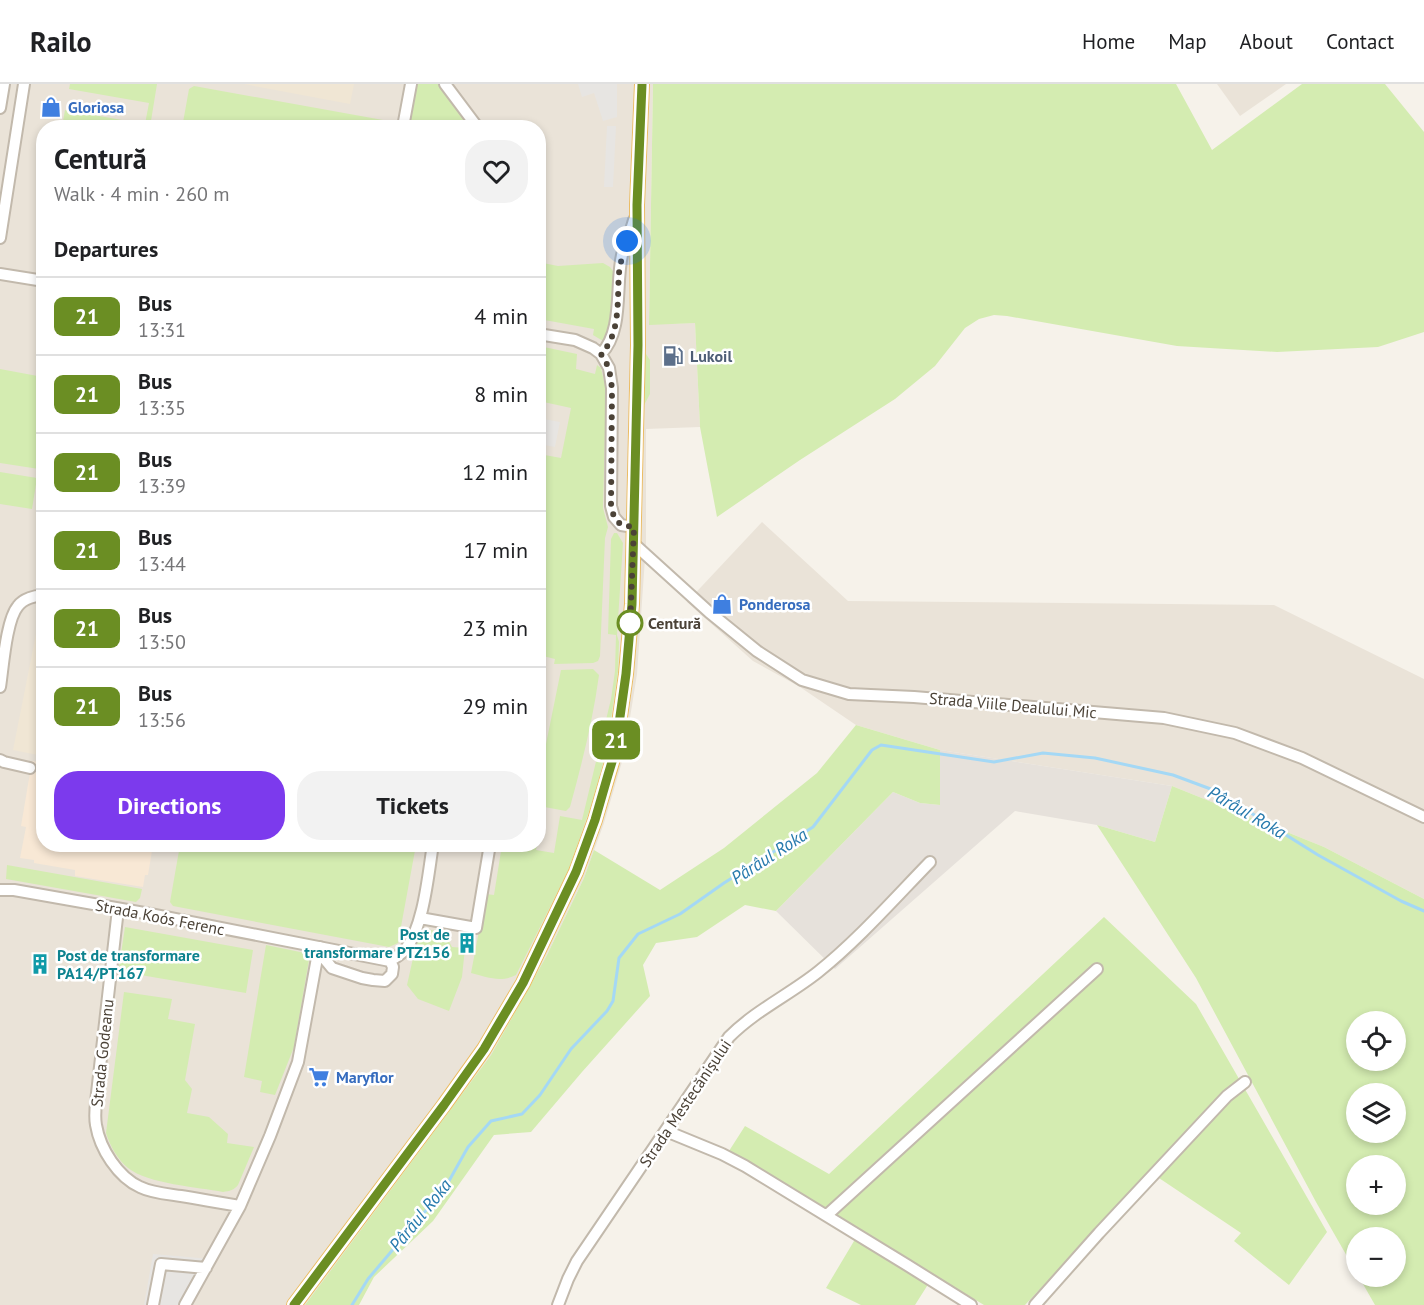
<!DOCTYPE html>
<html lang="en">
<head>
<meta charset="utf-8">
<style>
	body { margin:0; font-family:"PT Sans",sans-serif; background:#f2f2f2; color:#202124; height:100vh; display:flex; flex-direction:column; font-size:22px; white-space:nowrap }
	* { box-sizing:border-box; margin:0 }
	p { font-size:20px; color:#757577 }
	.icon { flex:none; width:33px; height:33px; fill:none; stroke:currentColor; stroke-width:2; stroke-linecap:round; stroke-linejoin:round }
	.map { position:relative; flex:1; overflow:hidden }
	.sheet { position:absolute; left:36px; top:36px; width:510px; height:732px; display:flex; flex-direction:column; background:#fff; border-radius:24px; box-shadow:0 3px 9px #0003 }
	.sheet>* { flex:none }
	.badge { padding:0 12px; border-radius:9px; font-size:21px; line-height:39px }
	.buttons { position:absolute; left:1346px; top:927px; display:grid; gap:12px }
	.buttons a { display:grid; place-items:center; width:60px; height:60px; border-radius:50%; background:#fff; box-shadow:0 3px 9px #0003; font-size:30px }
	.you { position:absolute; width:30px; height:30px; margin:-15px; border:4px solid #fff; border-radius:50%; background:#1a73e8; box-shadow:0 0 0 9px #1a73e833 }
	.map>.badge { position:absolute; translate:-50% -50%; box-shadow:0 0 0 3px #fff }
	h2 { padding:0 18px; font-size:22px; line-height:54px }
	.round { display:grid; place-items:center; flex:none; width:63px; height:63px; border-radius:24px; background:#f2f2f2 }
	.summary { display:flex; align-items:center; justify-content:space-between; height:102px; padding:0 18px }
	h1 { font-size:28px; font-weight:700; line-height:45px }
	.button { display:flex; gap:12px; margin-top:auto; padding:12px 18px }
	.button a { flex:1; height:69px; border-radius:24px; background:#7c3aed; color:#fff; font-size:24px; font-weight:700; line-height:69px; text-align:center }
	.button a+a { background:#f2f2f2; color:#202124 }
	ul { padding:0; list-style:none }
	li { display:flex; align-items:center; gap:18px; height:78px; padding:0 18px; border-top:2px solid #e0e0e0 }
	li div { flex:1 }
	li b { display:block; font-size:22px }
	li em { font-style:normal }
	li .badge { min-width:66px; font-weight:700; text-align:center }
	header { display:flex; align-items:center; gap:36px; box-sizing:border-box; height:84px; padding:0 30px; background:#fff; border-bottom:2px solid #e0e0e0 }
	header strong { font-size:28px }
	nav { display:flex; gap:33px; margin-inline-start:auto; font-size:21px }
	.map>svg:first-child { display:block }
	.residential { fill:#eae3d8; fill-rule:evenodd }
	.commercial { fill:#f8e8d5 }
	.industrial { fill:#e6e1db }
	.education { fill:#f0e6d4 }
	.green { fill:#d4ecb1; fill-rule:evenodd }
	.parking { fill:#e7e5e2 }
	.lines { fill:none; stroke-linecap:round; stroke-linejoin:round }
	.stream { stroke:#a4d8f5; stroke-width:3 }
	.minor-casing { stroke:#c2b9ac; stroke-width:14 }
	.major-casing { stroke:#ebbc63; stroke-width:16 }
	.minor { stroke:#fff; stroke-width:10 }
	.major { stroke:#ffdd9a; stroke-width:14 }
	.line-casing { stroke:#fff; stroke-width:14 }
	.line { stroke:#6b8e23; stroke-width:9 }
	.walk { stroke:#4b4237; stroke-width:6; stroke-dasharray:0 10.8 }
	.stop-dot { fill:#fff; stroke:#6b8e23; stroke-width:3 }
	.labels { text-anchor:middle; dominant-baseline:central; stroke-width:5; stroke-linejoin:round; paint-order:stroke }
	.shop-label { font-size:16px; font-weight:bold; fill:#366cbe; stroke:#fff; text-anchor:start }
	.service-label { font-size:16px; font-weight:bold; fill:#4e5e75; stroke:#fff; text-anchor:start }
	.stop-label { font-size:16px; font-weight:bold; fill:#4b4237; stroke:#fff; text-anchor:start }
	.street-label { font-size:16px; fill:#4b4237; stroke:#fff }
	.culture-label { font-size:16px; font-weight:bold; fill:#0d838f; stroke:#fff; text-anchor:end }
	.water-label { font-size:18px; font-style:italic; fill:#277aad; stroke:#fff }
</style>
</head>
<body>
<header>
<strong>Railo</strong>
<nav><a>Home</a><a>Map</a><a>About</a><a>Contact</a></nav>
</header>
<div class="map">
<svg width="1424" height="1221" viewBox="0 0 1424 1221">
	<rect width="100%" height="100%" fill="#f6f2ea"/>
	<!-- residential -->
	<path class="residential" d="M0 0H653L649 240 695 239 700 343 646 345V460L637 590 624 671 604 739 584 794 547 871 491 971 305 1221H0ZM44 44H538V760H44Z
		M1217 0H1286L1240 32Z
		M762 438 848 517 1274 521 1424 595V815L1324 763 1172 702 940 666 856 641 800 603 753 577 687 518Z"/>
	<!-- commercial -->
	<path class="commercial" d="M32 677 43 679 44 760 153 761 148 791H145L143 803 75 792V786L34 779V776L20 774 26 743 21 742Z"/>
	<!-- industrial -->
	<path class="industrial" d="M940 666 1172 702 1155 758 1097 741 1015 727 835 885 776 827 893 708 920 719 940 721Z"/>
	<!-- education -->
	<path class="education" d="M244 0H354L350 20Z
		M42 532H44L43 672 13 666 36 550 39 551Z"/>
	<!-- green -->
	<path class="green" d="M70 0H157L150 43H62L65 26 145 40 149 19 69 5Z
		M415 0H441L473 43H445L408 36Z
		M653 0H1176L1212 66 1302 0H1385L1424 48V248L1378 263 1277 268 1177 262 1007 232 994 231 979 235 965 244 935 282 895 315 800 376 717 433 700 343 695 239 649 241Z
		M194 2 394 38 398 43 182 44 189 5Z
		M538 178 558 182 603 179 610 183 615 190 612 242 603 257 593 251 594 245 539 235Z
		M539 262 577 270 576 285 595 290 597 281 601 284 606 306 603 424 608 443 605 454 600 572 598 577 593 579 554 580 555 575 539 571V370L561 374 571 324 539 317Z
		M644 267 650 276V310L643 323Z
		M0 285 43 293V357L39 385 0 379Z
		M0 388 37 394 32 425 0 420Z
		M614 449H617L623 459 617 551 619 558 618 587 614 615 606 667 595 710 569 785 516 891C500 899 487 893 471 889L486 810 494 811 502 761H537L536 766 554 769 560 732 582 736 611 615 615 587 616 551 608 550 611 455Z
		M593 585 599 591C593 636 582 679 570 723L566 727 539 722V660H546L561 586Z
		M856 641 940 666V721L920 719 893 708 776 827 745 821 697 853 656 859 643 881 650 912 582 988 531 1048 494 1051 433 1137 374 1193 359 1221H305L491 971 547 871 584 794 594 766 660 806 724 764 817 689Z
		M1172 702 1324 763 1424 815V1221H1375L1359 1193 1395 1192V1154H1356V1188L1316 1118 1196 894 1097 741 1155 758ZM1356 938H1395V976H1356ZM1356 1010H1395V1048H1356ZM1356 1082H1395V1120H1356Z
		M180 761H416L398 859 389 863 173 822 170 818Z
		M7 781 142 805 140 814 136 818 6 795Z
		M1104 833 1196 920 1327 1148 1289 1201 1234 1157 1241 1149 1150 1088 1025 1221H984L934 1191 915 1221H861L826 1204 860 1147 729 1067 745 1042 829 1090Z
		M125 843 253 866 246 909 123 888 120 887 119 883Z
		M420 843 445 850 452 863 465 864 462 893 449 927 418 915 407 901Z
		M266 861 305 869 309 876 294 963 275 1011 260 1008 262 997 244 993Z
		M124 908 172 915 168 935 195 940 185 996 192 1005 187 1029 209 1033 228 1050 227 1059 254 1063 238 1101C234 1106 230 1107 223 1108 198 1103 148 1100 128 1084 118 1076 110 1062 106 1049Z"/>
	<!-- parking -->
	<path class="parking" d="M578 0H617V33L603 37 594 9 582 13Z
		M607 42H616L613 103H604Z
		M538 334 560 338 555 363 539 360Z
		M153 1170 211 1175 185 1221H144Z"/>
	<g class="lines">
		<!-- stream -->
		<path class="stream" d="M352 1221 368 1195 445 1104 468 1063 491 1037 522 1030 540 1011 571 965 607 927 613 917 619 874 638 850 680 830 724 799 813 743 872 666 881 661 994 678 1043 669 1095 674 1173 691 1216 707 1318 771 1401 817 1424 827"/>
		<!-- minor casing -->
		<g class="minor-casing">
			<path id="minor" d="M445 0 478 44
				M0 24 4 0
				M407 44 403 43 411 0
				M0 154 24 0
				M0 190 44 197
				M538 250 575 256 593 264 601 270 609 284 612 304 611 422 614 433 621 441 634 443
				M601 270C624 246 615 202 622 171 625 159 631 148 634 136
				M634 460 709 528 757 567 802 596 849 610 914 613 1164 634 1235 649 1302 674 1424 733
				M0 603C3 584 6 536 18 522 23 515 35 511 44 512
				M0 676 4 678 30 684
				M0 806H14L150 830 390 877
				M118 825 97 1009C96 1020 94 1031 96 1041 100 1065 118 1093 140 1103 152 1109 168 1110 181 1112 200 1115 220 1119 240 1122L270 1052 298 978 319 863
				M420 834 476 844 490 760
				M320 863 323 873 332 884 362 894 373 896 385 897 392 890 393 883 390 877
				M390 877C395 874 401 870 405 866 424 842 428 791 433 760
				M666 1047 722 1070 745 1082 907 1181 971 1221
				M827 1131 1097 885
				M153 1221 161 1180 206 1184
				M185 1221 240 1122
				M558 1221 568 1195 577 1177 729 953C756 926 789 911 818 888 858 856 894 815 930 778
				M1035 1221 1099 1149 1227 1012 1245 998"/>
		</g>
		<!-- major casing -->
		<g class="major-casing">
			<path id="major" d="M294 1221 444 1021 484 965 523 899 576 788 595 736 615 668 626 590 632 520 638 261 637 121 642 0"/>
		</g>
		<!-- minor -->
		<use href="#minor" class="minor"/>
		<!-- major -->
		<use href="#major" class="major"/>
	</g>
	<g class="lines">
		<!-- line casing -->
		<g class="line-casing">
			<path id="line" d="M294 1221 444 1021 484 965 494 948 523 899 576 788 595 736 608 691 615 668 626 590 632 520 638 261 637 121 642 0"/>
		</g>
		<!-- line -->
		<use href="#line" class="line"/>
		<!-- walk -->
		<path class="walk" d="M627 157C623 167 621 177 619 189 617 215 621 250 601 270L609 284 612 304 611 422 614 433 621 441 634 443 630 543V539"/>
	</g>
	<!-- icons -->
	<defs>
		<g id="shop-bare" transform="scale(1.62)"><path d="M-5-2.5h2.3a2.7 3.5 0 0 1 5.4 0H5L5.5 6h-11ZM-1.5-2.5h3a1.5 2.3 0 0 0-3 0Z" fill="#3f7fe0" stroke="#fff" stroke-width="2.5" paint-order="stroke"/></g>
		<g id="fuel-bare" transform="scale(1.62)"><path d="M-5.5-6h7V0h2V4h1.3V-2.5L3-4.5l.8-.8L6-3V5H2.5V1h-1V6h-7ZM-4.2-4.7v3.2H.2V-4.7Z" fill="#5c6f8a" stroke="#fff" stroke-width="2.5" paint-order="stroke"/></g>
		<g id="building-bare" transform="scale(1.62)"><path d="M-4-6H4V6H1V3H-1V6H-4ZM-2.5-4.3h1.7v1.8h-1.7ZM.8-4.3h1.7v1.8H.8ZM-2.5-1h1.7V.8h-1.7ZM.8-1h1.7V.8H.8Z" fill="#0f9aa8" stroke="#fff" stroke-width="2.5" paint-order="stroke"/></g>
		<g id="supermarket-bare" transform="scale(1.62)"><path d="M-6-5.5h2.5l.6 2H6L4.5 2H-2.5L-4.4-4H-6ZM-1.5 3.2a1.3 1.3 0 1 0 .1 0ZM3 3.2a1.3 1.3 0 1 0 .1 0Z" fill="#3f7fe0" stroke="#fff" stroke-width="2.5" paint-order="stroke"/></g>
	</defs>
	<g fill-rule="evenodd">
		<use href="#shop-bare" x="51" y="23"/>
		<use href="#fuel-bare" x="673" y="272"/>
		<use href="#shop-bare" x="722" y="520"/>
		<use href="#building-bare" x="467" y="859"/>
		<use href="#building-bare" x="40" y="880"/>
		<use href="#supermarket-bare" x="319" y="993"/>
	</g>
	<!-- markers -->
	<circle class="stop-dot" cx="630" cy="539" r="12"/>
	<g class="labels">
		<!-- shop labels -->
		<g class="shop-label">
			<text x="68" y="23">Gloriosa</text>
			<text x="739" y="520">Ponderosa</text>
			<text x="336" y="993">Maryflor</text>
		</g>
		<!-- service labels -->
		<g class="service-label">
			<text x="690" y="272">Lukoil</text>
		</g>
		<!-- stop labels -->
		<g class="stop-label">
			<text x="648" y="539">Centură</text>
		</g>
		<!-- street labels -->
		<g class="street-label">
			<text transform="translate(1013 621) rotate(5)">Strada Viile Dealului Mic</text>
			<text transform="translate(160 833) rotate(11)">Strada Koós Ferenc</text>
			<text transform="translate(102 969) rotate(-84)">Strada Godeanu</text>
			<text transform="translate(685 1019) rotate(-56)">Strada Mestecănișului</text>
		</g>
		<!-- culture labels -->
		<g class="culture-label">
			<text x="450" y="850">Post de<tspan x="450" dy="18">transformare PTZ156</tspan></text>
			<text x="57" y="871" text-anchor="start">Post de transformare<tspan x="57" dy="18">PA14/PT167</tspan></text>
		</g>
		<!-- water labels -->
		<g class="water-label">
			<text transform="translate(1247 728) rotate(30)">Pârâul Roka</text>
			<text transform="translate(769 772) rotate(-33)">Pârâul Roka</text>
			<text transform="translate(420 1131) rotate(-51)">Pârâul Roka</text>
		</g>
	</g>
</svg>
<div class="buttons">
<a><svg class="icon" aria-label="locate" viewBox="0 0 24 24"><circle cx="12" cy="12" r="6"/><path d="M12 2v4M12 18v4M2 12h4M18 12h4"/></svg></a>
<a><svg class="icon" aria-label="layers" viewBox="0 0 24 24"><path d="M12 4l9 5-9 5-9-5zM3 14l9 5 9-5"/></svg></a>
<a>+</a>
<a>−</a>
</div>
<div class="you" style="left:627px;top:157px"></div>
<b class="badge" style="left:616px;top:656px;background:#6b8e23;color:#fff">21</b>
<section class="sheet">
<div class="summary"><div><h1>Centură</h1><p>Walk · 4 min · 260 m</p></div><a class="round"><svg class="icon" aria-label="heart" viewBox="0 0 24 24"><path d="M12 20l-8-8c-3-5 5-10 8-4 3-6 11-1 8 4z"/></svg></a></div>
<h2>Departures</h2>
<ul>
<li><span class="badge" style="background:#6b8e23;color:#fff">21</span><div><b>Bus</b><p>13:31</p></div><em>4 min</em></li>
<li><span class="badge" style="background:#6b8e23;color:#fff">21</span><div><b>Bus</b><p>13:35</p></div><em>8 min</em></li>
<li><span class="badge" style="background:#6b8e23;color:#fff">21</span><div><b>Bus</b><p>13:39</p></div><em>12 min</em></li>
<li><span class="badge" style="background:#6b8e23;color:#fff">21</span><div><b>Bus</b><p>13:44</p></div><em>17 min</em></li>
<li><span class="badge" style="background:#6b8e23;color:#fff">21</span><div><b>Bus</b><p>13:50</p></div><em>23 min</em></li>
<li><span class="badge" style="background:#6b8e23;color:#fff">21</span><div><b>Bus</b><p>13:56</p></div><em>29 min</em></li>
</ul>
<div class="button"><a>Directions</a><a>Tickets</a></div>
</section>
</div>
</body>
</html>
